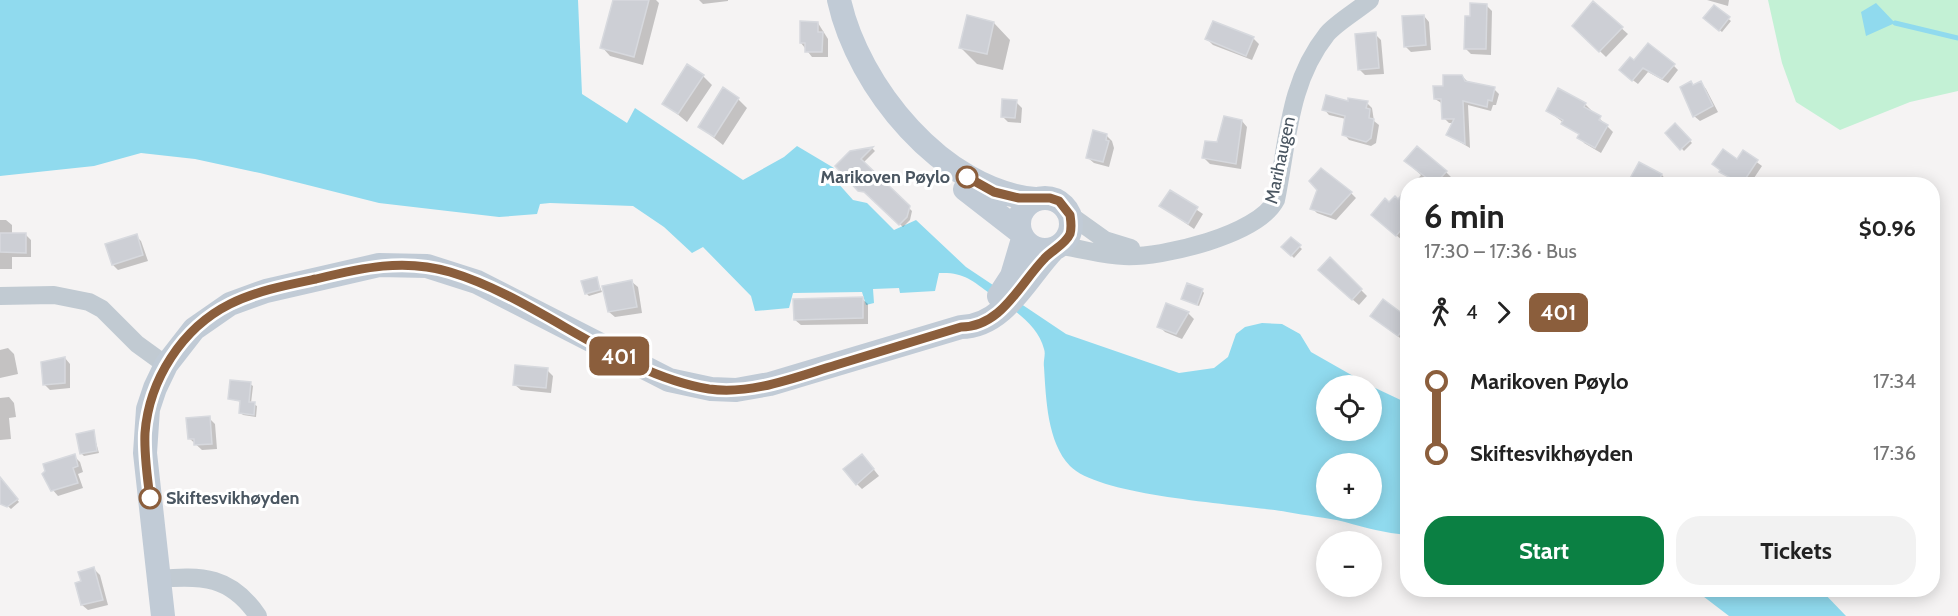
<!DOCTYPE html>
<html lang="en">
<head>
<meta charset="utf-8">
<style>
	body { margin:0; font-family:Cabin,sans-serif; background:#f2f2f2; color:#222; height:100vh; display:flex; flex-direction:column; font-size:22px; white-space:nowrap }
	* { box-sizing:border-box; margin:0 }
	p { font-size:20px; color:#767676 }
	.icon { flex:none; width:33px; height:33px; fill:none; stroke:currentColor; stroke-width:2; stroke-linecap:round; stroke-linejoin:round }
	.map { position:relative; flex:1; overflow:hidden }
	.side { position:absolute; left:1400px; top:177px; width:540px; height:420px; display:flex; flex-direction:column; background:#fff; border-radius:24px; box-shadow:0 3px 15px #0003 }
	.side>* { flex:none }
	.badge { padding:0 12px; border-radius:9px; font-size:21px; line-height:39px }
	.controls { position:absolute; left:1316px; top:375px; display:grid; gap:12px }
	.controls a { display:grid; place-items:center; width:66px; height:66px; border-radius:50%; background:#fff; box-shadow:0 3px 15px #0003; font-size:30px }
	.map>.badge { position:absolute; translate:-50% -50%; box-shadow:0 0 0 3px #fff }
	.legs { display:flex; align-items:center; gap:9px; height:66px; padding:0 24px; font-size:20px }
	.legs p { margin-inline-start:auto }
	.head { display:flex; align-items:center; justify-content:space-between; height:102px; padding:0 24px }
	h1 { font-size:33px; font-weight:700; line-height:45px }
	.action { display:flex; gap:12px; margin-top:auto; padding:12px 24px }
	.action a { flex:1; height:69px; border-radius:24px; background:#0b8043; color:#fff; font-size:24px; font-weight:700; line-height:69px; text-align:center }
	.action a+a { background:#f2f2f2; color:#222 }
	ul { padding:0 24px; list-style:none }
	li { display:flex; align-items:center; gap:21px; height:72px; font-size:22px }
	li i { display:grid; place-items:center; width:9px; height:100%; margin:0 8px; background:currentColor }
	li i::after { content:''; width:15px; height:15px; margin:-8px; border:4px solid; border-radius:50%; background:#fff }
	li p { margin-inline-start:auto }
	li:first-child i { background:linear-gradient(#0000 50%,currentColor 0) }
	li:last-child i { background:linear-gradient(currentColor 50%,#0000 0) }
	.map>svg:first-child { display:block }
	.green { fill:#c3f1d5 }
	.water { fill:#90daee; fill-rule:evenodd }
	.shadow { fill:#0003 }
	.lines { fill:none; stroke-linecap:round; stroke-linejoin:round }
	.stream { stroke:#90daee; stroke-width:5 }
	.building { fill:#cdcfd5; stroke:#d7d9de; stroke-width:1.5 }
	.street { stroke:#c1cad2; stroke-width:18 }
	.secondary { stroke:#c1cbd6; stroke-width:24 }
	.line-1-casing { stroke:#fff; stroke-width:14 }
	.line-1 { stroke:#8b5e3c; stroke-width:9 }
	.stop-1-dot { fill:#fff; stroke:#8b5e3c; stroke-width:3 }
	.labels { text-anchor:middle; dominant-baseline:central; stroke-width:6; stroke-linejoin:round; paint-order:stroke }
	.street-label { font-size:18px; fill:#4a5661; stroke:#fff }
	.stop-label { font-size:18px; font-weight:bold; fill:#4a5661; stroke:#fff; text-anchor:end }
</style>
</head>
<body>
<div class="map">
<svg width="1958" height="616" viewBox="0 0 1958 616">
	<rect width="100%" height="100%" fill="#f5f3f3"/>
	<!-- green -->
	<path class="green" d="M1768 0H1958V91L1910 102 1840 130 1796 102 1782 63Z"/>
	<!-- water -->
	<path class="water" d="M0 0H578L582 94 627 123 635 108 743 180 784 157 797 146 834 168 837 182 853 200 867 203 894 230 916 220 966 267 1066 334 1179 373 1214 368 1228 357 1236 334 1245 327 1262 323 1282 324 1300 334 1311 352 1369 385 1326 386V430H1371V386L1407 403V535C1385 533 1366 528 1345 522 1326 517 1306 516 1287 512 1241 504 1100 497 1070 466 1047 442 1046 398 1044 367 1043 361 1046 354 1044 349 1038 324 1010 307 991 294 971 280 964 272 939 273L935 291 900 293 899 288 873 289 874 303 866 305 862 292 793 293 789 308 755 311 751 296 703 247 692 253 664 227 633 206 550 203 540 204 537 214 499 217 379 203 260 173 195 159 141 153 94 166 0 176ZM1326 464H1371V508H1326Z
		M1876 3 1895 23 1866 36 1861 12Z
		M1695 590H1821L1846 616H1729Z"/>
	<!-- shadow -->
	<path class="shadow" d="M614 0H656L659 3 643 65 610 56 602 47Z
		M699 0H728V1L703 4Z
		M1707 0H1729L1728 6Z
		M1593 3 1628 34 1606 57 1574 26Z
		M1486 5 1492 11 1491 55 1471 54 1466 49 1472 18Z
		M1714 7 1731 21 1722 32 1708 21Z
		M1424 16 1429 22 1431 50 1411 52 1405 46Z
		M818 23 828 39V57H812L801 43Z
		M994 23 1010 40 1003 70 977 64 961 48Z
		M1375 34 1381 40 1384 74 1365 75 1359 69Z
		M1253 38 1259 44 1252 60 1213 45 1207 39Z
		M1634 62 1674 66 1678 70 1668 83 1648 72 1638 84 1626 75Z
		M703 76 712 85 687 122 664 103Z
		M1462 76 1467 81 1494 89 1499 94 1496 105H1493L1491 111 1468 105 1470 148 1448 135 1453 123H1449L1444 118 1443 104 1435 99 1444 87Z
		M1691 83 1694 86 1701 83 1706 89 1718 112 1700 121 1694 116Z
		M1559 91 1586 105 1613 132 1601 153 1584 143 1580 135 1548 111Z
		M738 99 747 108 723 145 700 127Z
		M1016 102 1022 108 1021 123 1008 122 1002 116Z
		M1349 103H1367L1372 108 1374 121 1379 125 1376 143 1371 146 1349 140 1344 134 1346 119 1329 115 1324 109Z
		M1242 121 1247 127 1241 169 1210 164 1204 158Z
		M1675 125 1692 143 1684 151 1667 133Z
		M1106 135 1112 141 1114 148 1109 167 1094 163 1088 158Z
		M872 148 875 151 863 163 912 211 910 220 903 227 837 166 850 152Z
		M1743 152 1762 166 1750 184H1733L1735 182 1719 169 1737 161Z
		M1640 164 1662 175 1667 181 1666 184H1629Z
		M1412 167 1446 172 1451 177 1446 184H1413L1421 175Z
		M1407 191V234L1402 240 1378 220 1390 204 1399 201Z
		M1170 192 1203 214 1194 229 1161 206Z
		M1351 193 1356 198 1336 220 1317 213 1312 208Z
		M0 220H6L12 225V235H26L31 240V257H12V269H0Z
		M136 236 141 241 148 261 118 270 113 265Z
		M1291 239 1302 249 1294 258 1283 247Z
		M1330 259 1367 296 1359 305 1325 276Z
		M596 278 602 292 589 296 586 293Z
		M632 282 638 287 642 313 615 317 609 312Z
		M1202 290 1204 293 1199 306 1183 299Z
		M862 299 868 304V324L801 325 795 320Z
		M1188 313 1194 319 1182 339 1165 332 1159 326Z
		M1407 319V337L1404 341 1378 321Z
		M8 348 14 354 18 374 0 378V350Z
		M65 358 70 364V388L50 390 44 384Z
		M547 370 553 376 551 393 521 390 515 385Z
		M250 384 253 386 251 403 257 406 256 417 243 415 241 413 242 402 230 399Z
		M9 397 14 403 16 417 9 418 11 439 0 440V398Z
		M209 418 215 424 217 449 202 450 189 438Z
		M93 432 99 453 84 456 81 453Z
		M74 456 80 462 83 472 78 474 83 488 58 496 46 482 45 465Z
		M867 461 879 476 862 489 857 484Z
		M6 486 19 502 11 509 0 499V491Z
		M94 569 100 575 108 605 88 610 82 605 77 584 83 582Z"/>
	<g class="lines">
		<!-- stream -->
		<path class="stream" d="M1895 23 1958 38"/>
	</g>
	<!-- building -->
	<path class="building" d="M613 0H649L634 57 600 48Z
		M1593 1 1623 27 1599 52 1572 26Z
		M1470 3 1487 4 1486 49H1464L1465 16H1470Z
		M1714 5 1730 17 1719 31 1703 18Z
		M967 15 994 22 987 54 959 48Z
		M1424 15 1426 45 1404 47 1402 16Z
		M800 21 818 22V32H823L822 52H805V43H800Z
		M1213 21 1254 37 1246 56 1205 39Z
		M1376 32 1379 68 1358 70 1355 34Z
		M1648 43 1675 64 1662 79 1643 68 1632 81 1619 70 1630 57 1634 60Z
		M687 64 704 75 678 114 662 104Z
		M1443 75H1462L1465 81 1495 87 1492 101 1488 100 1487 107 1463 101 1465 144 1446 135 1454 119H1442L1441 99H1434L1433 86H1443Z
		M1691 81 1693 85 1701 81 1713 106 1693 117 1680 87Z
		M723 87 739 98 714 137 698 127Z
		M1558 88 1586 103 1584 107 1601 116 1599 120 1608 125 1595 148 1577 138 1579 134 1561 124 1563 120 1546 111Z
		M1326 95 1348 101V98L1368 101 1366 108 1370 109 1369 118 1374 119 1371 138 1366 142 1342 135 1345 116 1322 110Z
		M1002 99 1017 100 1015 118 1001 117Z
		M1224 116 1242 120 1236 164 1202 158 1205 141 1217 142Z
		M1675 123 1691 140 1680 150 1665 133Z
		M1093 130 1107 134 1106 140 1109 141 1103 162 1086 158Z
		M1417 146 1447 171 1435 184 1404 161Z
		M873 147 861 159 910 206 907 217 899 225 864 192 858 191 835 166 850 151Z
		M1723 149 1737 159 1743 150 1758 160 1742 184 1719 172 1720 170 1712 164Z
		M1639 162 1662 174 1657 184H1627Z
		M1321 168 1352 192 1331 215 1310 209 1317 190 1309 181Z
		M1407 189V223L1396 236 1371 215 1385 198 1389 202 1395 196 1398 199Z
		M1170 190 1198 207 1188 224 1159 206Z
		M0 233H26V253L0 252Z
		M137 234 143 255 112 265 105 244Z
		M1291 237 1301 245 1291 256 1281 247Z
		M1330 257 1362 289 1352 300 1318 270Z
		M597 277 600 290 585 294 581 281Z
		M632 280 637 307 608 312 602 286Z
		M1187 283 1203 289 1197 305 1181 299Z
		M863 297V318L794 320 793 299Z
		M1383 299 1407 317V324L1398 336 1370 316Z
		M1166 303 1189 312 1176 334 1157 327Z
		M65 357V383L43 385 41 362Z
		M515 365 548 368 546 388 513 385Z
		M230 380 251 382 249 402H255L254 415 239 413 240 401 228 399Z
		M210 416 212 444 194 445V439H188L186 418Z
		M94 430 97 451 80 454 76 434Z
		M75 454 78 466 73 468 78 483 51 491 42 474 45 471 43 464Z
		M862 454 874 469 856 485 843 469Z
		M0 477 18 499 7 507 0 504Z
		M94 567 103 600 81 605 75 583 81 581 78 572Z"/>
	<g class="lines">
		<!-- street -->
		<path class="street" d="M1070 215 1105 240 1131 248
			M1060 246C1081 248 1103 256 1124 256 1162 258 1258 235 1276 200 1288 142 1288 83 1327 34 1336 23 1358 10 1370 0
			M0 296 54 295 89 302 102 309 137 344 166 365
			M158 579C202 575 231 576 258 616"/>
		<!-- secondary -->
		<path class="secondary" d="M839 0C858 87 943 191 1035 199
			M965 189 1019 231
			M1019 224a26 26 0 1 1 52 0a26 26 0 1 1-52 0Z
			M999 296 1012 276 1023 239
			M163 616 145 453 148 409 155 388 166 365 194 329 230 304 266 291 379 265 427 266 477 282 669 380 711 389 736 390 770 384 961 327C1004 327 1027 277 1053 250"/>
	</g>
	<g class="lines">
		<!-- line-1 casing -->
		<g class="line-1-casing">
			<path id="line-1" d="M150 498C147 476 144 454 145 433 149 380 182 328 230 304 256 291 287 285 316 279 361 268 404 258 450 272 538 298 617 374 709 389 752 395 796 377 836 365 878 352 919 340 961 327 1001 327 1019 285 1044 259 1052 250 1065 245 1070 234 1072 227 1071 222 1070 215L1059 201 1050 198H1019L994 192 967 177"/>
		</g>
		<!-- line-1 -->
		<use href="#line-1" class="line-1"/>
	</g>
	<!-- markers -->
	<g class="stop-1-dot">
		<circle cx="967" cy="177" r="10"/>
		<circle cx="150" cy="498" r="10"/>
	</g>
	<g class="labels">
		<!-- street labels -->
		<g class="street-label">
			<text transform="translate(1280 160) rotate(-78)">Marihaugen</text>
		</g>
		<!-- stop labels -->
		<g class="stop-label">
			<text x="950" y="177">Marikoven Pøylo</text>
			<text x="166" y="498" text-anchor="start">Skiftesvikhøyden</text>
		</g>
	</g>
</svg>
<div class="controls">
<a><svg class="icon" aria-label="locate" viewBox="0 0 24 24"><circle cx="12" cy="12" r="6"/><path d="M12 2v4M12 18v4M2 12h4M18 12h4"/></svg></a>
<a>+</a>
<a>−</a>
</div>
<b class="badge" style="left:619px;top:356px;background:#8b5e3c;color:#fff">401</b>
<section class="side">
<div class="head"><div><h1>6 min</h1><p>17:30 – 17:36 · Bus</p></div><b>$0.96</b></div>
<div class="legs"><svg class="icon" aria-label="walk" viewBox="0 0 24 24"><circle cx="13" cy="4" r="2"/><path d="M13 8l-2 6 4 7M11 14l-3 7M7 12l3-4h3l4 4"/></svg>4<svg class="icon" aria-label="forward" viewBox="0 0 24 24"><path d="M9 5l7 7-7 7"/></svg><b class="badge" style="background:#8b5e3c;color:#fff">401</b></div>
<ul>
<li><i style="color:#8b5e3c"></i><b>Marikoven Pøylo</b><p>17:34</p></li>
<li><i style="color:#8b5e3c"></i><b>Skiftesvikhøyden</b><p>17:36</p></li>
</ul>
<div class="action"><a>Start</a><a>Tickets</a></div>
</section>
</div>
</body>
</html>
